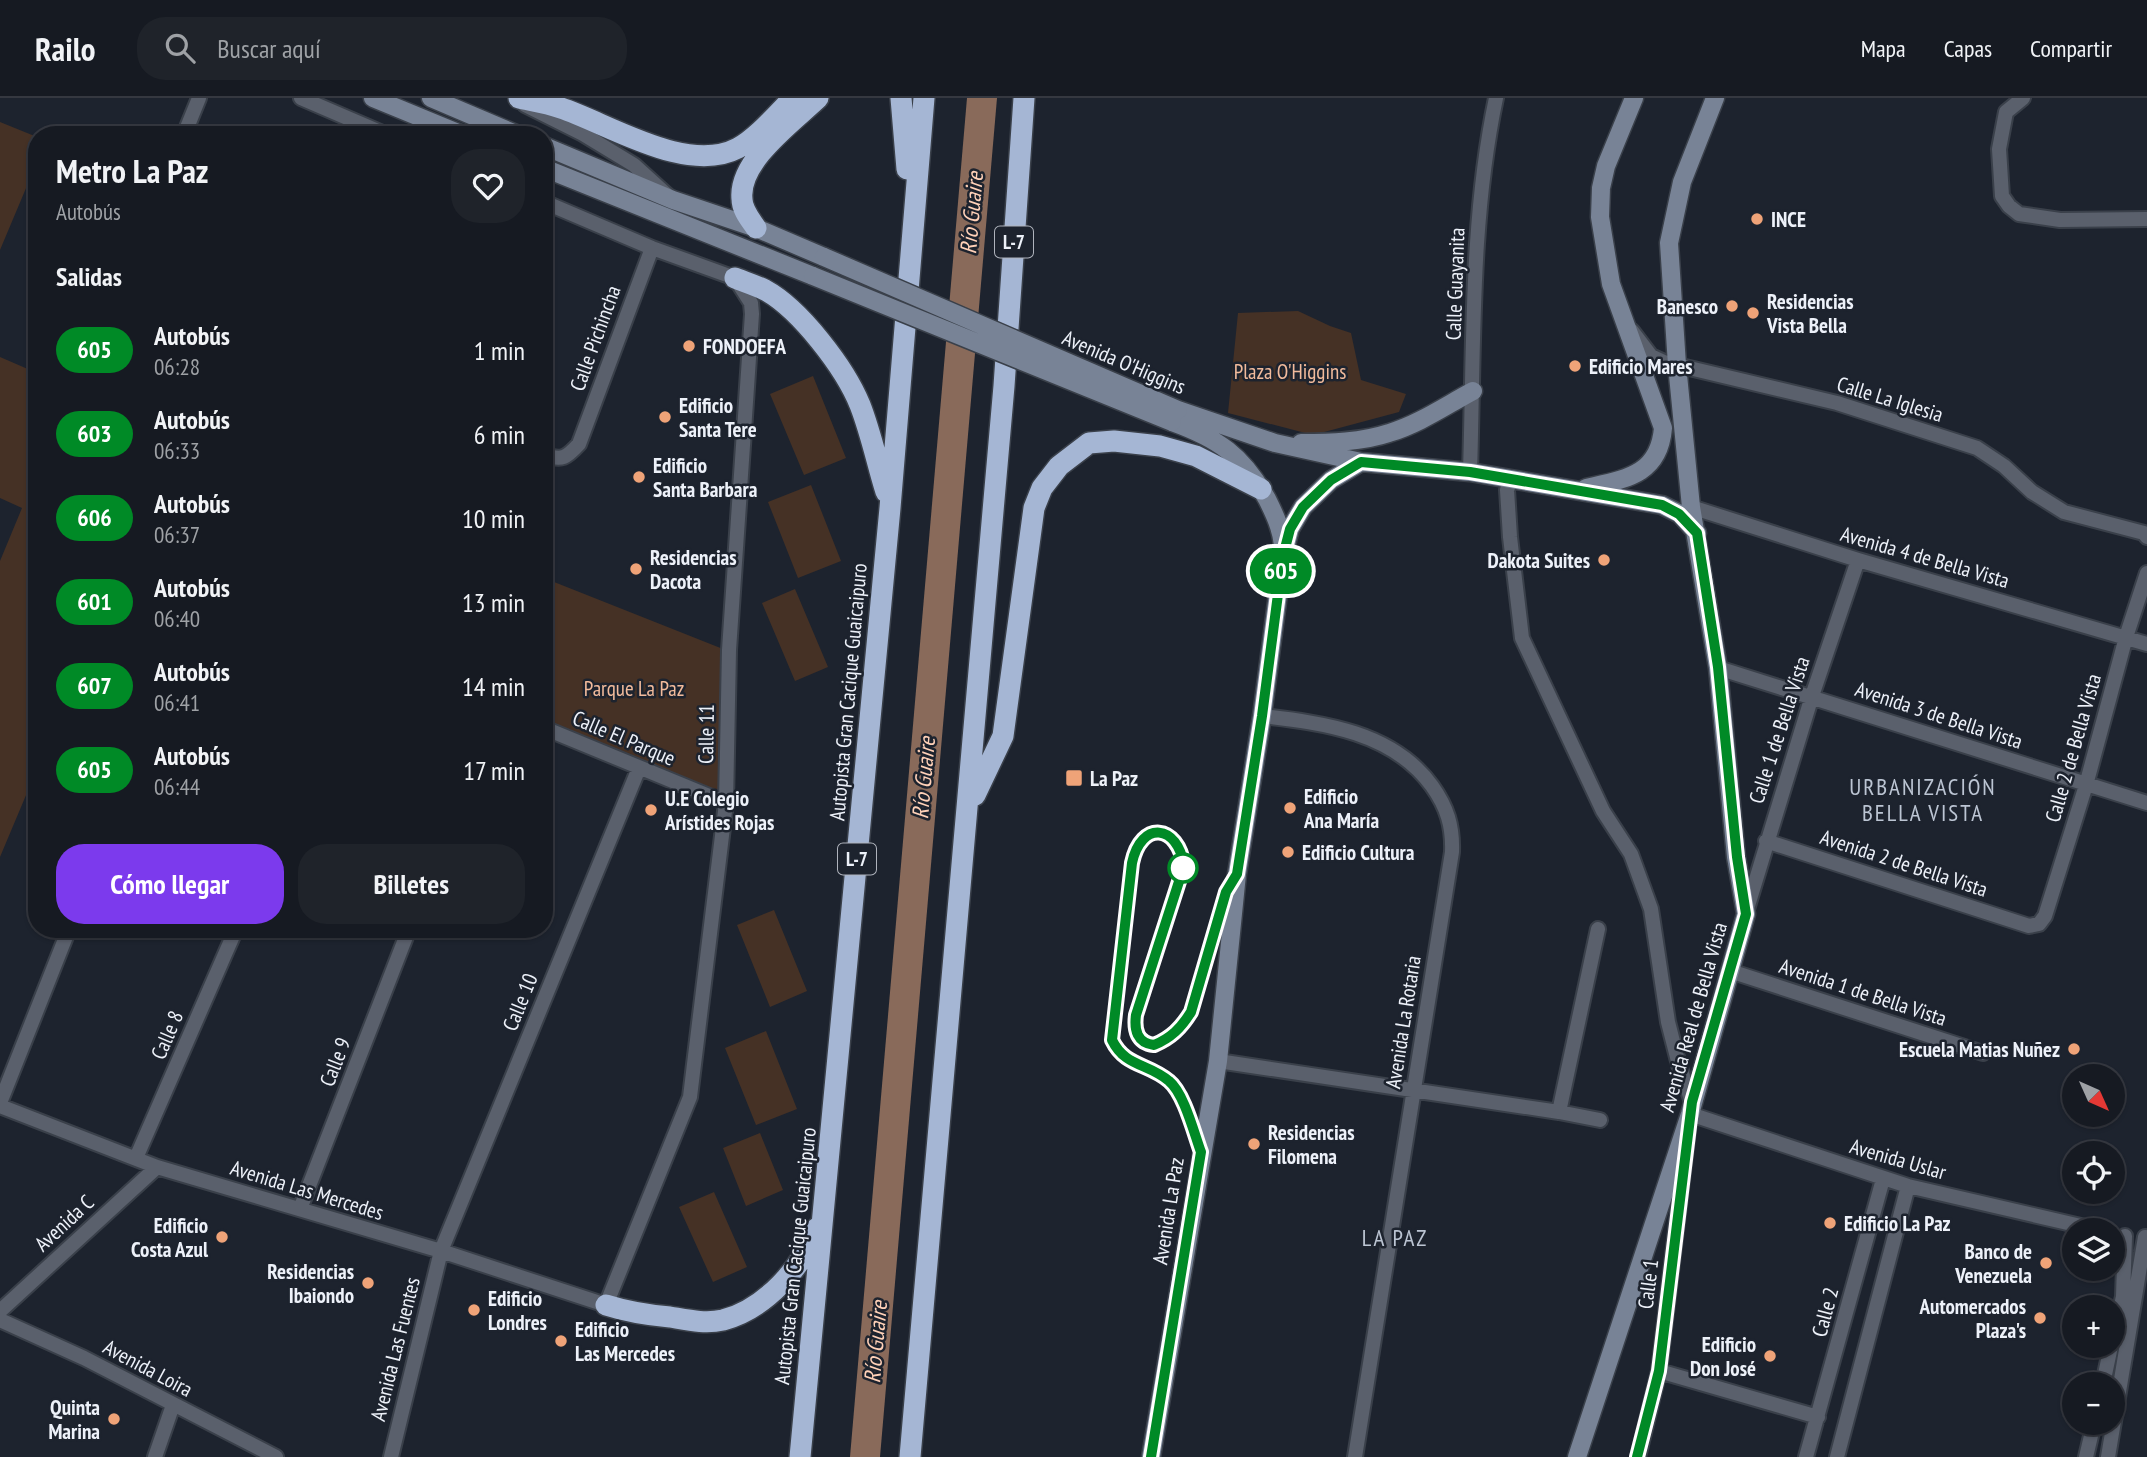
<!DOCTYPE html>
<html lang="es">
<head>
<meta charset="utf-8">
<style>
	body { margin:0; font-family:"PT Sans Narrow",sans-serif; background:#1f232a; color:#f1f3f6; height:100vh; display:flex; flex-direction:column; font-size:26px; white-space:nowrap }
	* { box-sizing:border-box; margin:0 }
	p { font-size:23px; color:#9ea1a5 }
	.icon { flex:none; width:38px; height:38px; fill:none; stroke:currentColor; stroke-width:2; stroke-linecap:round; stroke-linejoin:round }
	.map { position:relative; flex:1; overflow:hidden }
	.details { position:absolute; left:28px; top:28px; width:525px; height:812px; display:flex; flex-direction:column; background:#161a22; border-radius:28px; box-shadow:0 2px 5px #0004,0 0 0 2px #353840 }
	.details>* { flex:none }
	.badge { padding:0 14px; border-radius:23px; font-size:24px; line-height:46px }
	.needle { width:46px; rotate:135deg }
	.fabs { position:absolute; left:2062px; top:966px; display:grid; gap:14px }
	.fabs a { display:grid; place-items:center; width:63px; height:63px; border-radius:50%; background:#161a22; box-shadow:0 2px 5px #0004,0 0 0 2px #353840; font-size:35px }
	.map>.badge { position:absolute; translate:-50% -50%; box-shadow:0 0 0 4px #fff }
	h2 { padding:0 28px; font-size:26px; line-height:63px }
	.round { display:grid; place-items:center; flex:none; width:74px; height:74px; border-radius:28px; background:#1f232a }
	.overview { display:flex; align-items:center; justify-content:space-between; height:119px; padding:0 28px }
	h1 { font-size:33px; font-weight:800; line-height:52px }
	.button { display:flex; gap:14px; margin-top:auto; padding:14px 28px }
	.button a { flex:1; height:80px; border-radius:28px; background:#7c3aed; color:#fff; font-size:28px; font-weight:800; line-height:80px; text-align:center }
	.button a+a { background:#1f232a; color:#f1f3f6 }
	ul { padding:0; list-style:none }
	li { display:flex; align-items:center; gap:21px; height:84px; padding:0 28px }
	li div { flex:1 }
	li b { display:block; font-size:26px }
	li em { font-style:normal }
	li .badge { min-width:77px; font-weight:700; text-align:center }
	header { display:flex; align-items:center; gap:42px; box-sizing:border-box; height:98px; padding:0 35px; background:#161a22; border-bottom:2px solid #353840 }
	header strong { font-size:33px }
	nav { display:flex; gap:38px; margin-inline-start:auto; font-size:24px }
	.search { width:490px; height:63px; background:#1f232a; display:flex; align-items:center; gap:18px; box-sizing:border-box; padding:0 24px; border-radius:28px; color:#9ea1a5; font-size:26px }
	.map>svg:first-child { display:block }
	.green { fill:#453125 }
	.water { fill:#896a5a }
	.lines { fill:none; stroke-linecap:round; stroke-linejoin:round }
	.minor-casing { stroke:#3a404a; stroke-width:18 }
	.secondary-casing { stroke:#3a404a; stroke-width:21 }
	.motorway-casing { stroke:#3a404a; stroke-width:24 }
	.minor { stroke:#5a606c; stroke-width:14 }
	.secondary { stroke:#788396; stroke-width:18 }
	.motorway { stroke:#a5b6d4; stroke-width:21 }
	.secondary-bridge-casing { stroke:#3a404a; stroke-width:21; stroke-linecap:butt }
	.secondary-bridge { stroke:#788396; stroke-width:18 }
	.line-casing { stroke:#fff; stroke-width:16 }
	.line { stroke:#008a26; stroke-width:10 }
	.poi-dot { fill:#efa378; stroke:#1d232e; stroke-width:2.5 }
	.stop-dot { fill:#fff; stroke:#008a26; stroke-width:3.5 }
	.labels { text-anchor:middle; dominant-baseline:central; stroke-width:5; stroke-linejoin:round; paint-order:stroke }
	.shield { fill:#1d232e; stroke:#afb3bc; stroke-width:2 }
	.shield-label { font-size:19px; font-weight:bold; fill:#edf1f9 }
	.poi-label { font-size:21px; font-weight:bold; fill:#edf1f9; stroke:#1d232e; text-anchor:start }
	.street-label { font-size:21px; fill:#edf1f9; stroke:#1d232e }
	.park-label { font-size:21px; fill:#f2bb9c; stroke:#1d232e }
	.water-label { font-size:23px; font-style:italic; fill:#ffd1b8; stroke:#1d232e }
	.neighbourhood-label { font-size:23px; letter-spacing:2px; fill:#bcc5d3; stroke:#1d232e }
</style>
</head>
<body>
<header>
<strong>Railo</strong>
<div class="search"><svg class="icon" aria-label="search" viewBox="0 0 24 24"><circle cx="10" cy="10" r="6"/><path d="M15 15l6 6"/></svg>Buscar aquí</div>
<nav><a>Mapa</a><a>Capas</a><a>Compartir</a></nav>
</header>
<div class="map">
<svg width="2147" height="1359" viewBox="0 0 2147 1359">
	<rect width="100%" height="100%" fill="#1d232e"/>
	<!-- green -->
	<path class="green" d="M0 24 37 39V64L0 152Z
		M1298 213 1330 228 1351 235 1361 282 1406 296 1399 314 1313 337 1228 315 1238 215Z
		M0 259 37 275V671L0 759V463L22 410 0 400Z
		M813 278 846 360 804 377 770 296Z
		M811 387 841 463 798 480 768 404Z
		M544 480 723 551 721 701 544 629Z
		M795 491 828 569 795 583 762 505Z
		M774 812 807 893 770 909 737 827Z
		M766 933 797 1011 756 1027 725 950Z
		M760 1035 783 1092 746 1108 723 1050Z
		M714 1094 747 1169 713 1184 679 1109Z"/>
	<!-- water -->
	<path class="water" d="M967 0H997L880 1359H850Z"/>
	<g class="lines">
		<!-- minor casing -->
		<g class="minor-casing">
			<path id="minor" d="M301 0 387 37
				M2023 0 2006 14 1999 51 2002 98 2009 108 2019 116 2060 122 2147 121
				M525 7 583 36 634 67 667 97
				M184 37 199 0
				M1632 233 1651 258 1664 264 1837 305 1977 350 2004 368 2032 394 2064 414 2144 435 2147 439
				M544 356C562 364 567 359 579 346L652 150
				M1470 374C1474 249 1470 123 1496 0
				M1511 381 1507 392 1510 439 1522 540 1603 713 1631 756 1651 811 1668 924 1679 967 1692 1004
				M1691 409 1858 462 2147 546
				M1718 570 2147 705
				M1262 618C1324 625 1393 634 1432 688 1447 709 1453 728 1452 754L1355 1359
				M544 630 726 705
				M1766 743 2029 828 2039 826 2045 818 2086 687 2126 539 2147 475
				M1747 811 1812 598 1858 462
				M1730 873 1983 955
				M1218 963 1559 1014 1600 1022
				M0 1005 69 831
				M0 1008 157 1069 441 1153 606 1207 690 999 726 705 729 552 752 216 751 205 735 180 652 150 544 104
				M1559 1014 1598 831
				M136 1060 236 831
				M300 1111 409 831
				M0 1213 157 1069
				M0 1222 84 1260 276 1359
				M2112 1244 2123 1199 2125 1138
				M1659 1273 1818 1319
				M2103 1286 2111 1248
				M155 1359 173 1307
				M391 1359 441 1153 639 670
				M1638 1359 1659 1273 1690 1016 1908 1088 2098 1132
				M1806 1359 1883 1081
				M1837 1359 1908 1088
				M2086 1359 2094 1325
				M2108 1359 2145 1139"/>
		</g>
		<!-- secondary casing -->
		<g class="secondary-casing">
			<path id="secondary" d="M373 0 463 37
				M431 0 518 37
				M544 48 673 102 756 130 824 159
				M544 70 813 178
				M1178 312 1275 345 1361 364 1470 374 1662 407 1680 416 1697 435
				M1172 324C1219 341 1242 357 1267 401 1275 417 1281 430 1283 447
				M1301 345C1330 345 1362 344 1389 335 1419 326 1445 308 1473 293
				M1586 390C1626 381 1659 377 1663 330L1611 186 1600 119 1601 90 1606 68 1634 0
				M1151 1359 1218 963 1237 776 1262 618 1283 458 1290 431 1303 409 1331 382 1361 364
				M1577 1359 1690 1016 1746 816 1736 759 1718 570 1691 409 1677 267 1669 145 1682 84 1715 0"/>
		</g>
		<!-- motorway casing -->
		<g class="motorway-casing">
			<path id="motorway" d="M519 0C533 3 547 5 561 10 609 26 687 77 738 50 757 40 778 15 793 0
				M901 0 907 71
				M756 130C750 121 742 112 742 101 738 63 793 24 818 0
				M735 180C745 184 755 187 765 192 800 211 845 270 860 307 871 335 877 365 886 394
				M975 697 1003 638 1034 410 1042 390 1059 368 1089 345 1114 343 1160 348 1196 358 1261 391
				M606 1207C628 1214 647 1217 670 1219 688 1222 705 1226 723 1222 765 1211 803 1169 817 1130
				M800 1359 890 410 924 0
				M910 1359 1004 288 1024 0"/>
		</g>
		<!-- minor -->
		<use href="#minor" class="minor"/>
		<!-- secondary -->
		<use href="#secondary" class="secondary"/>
		<!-- motorway -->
		<use href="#motorway" class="motorway"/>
		<!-- secondary-bridge casing -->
		<g class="secondary-bridge-casing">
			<path id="secondary-bridge" d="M824 159 1178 312
				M813 178 1172 324"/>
		</g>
		<!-- secondary-bridge -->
		<use href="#secondary-bridge" class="secondary-bridge"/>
	</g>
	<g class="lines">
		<!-- line casing -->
		<g class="line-casing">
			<path id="line" d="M1151 1359 1201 1054C1194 1035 1184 995 1169 983 1148 965 1125 969 1112 942L1132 765C1141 722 1178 726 1184 768L1136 917C1134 932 1137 945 1154 947 1171 940 1181 930 1191 914L1226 794 1237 776 1262 618 1283 458 1290 431 1303 409 1331 382 1361 364 1470 374 1662 407 1679 416 1697 435 1718 569 1737 759 1746 816 1692 1004 1659 1273 1637 1359"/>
		</g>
		<!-- line -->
		<use href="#line" class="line"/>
	</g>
	<!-- markers -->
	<g class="poi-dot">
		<circle cx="1757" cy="121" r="7"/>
		<circle cx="1732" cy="208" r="7"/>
		<circle cx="1753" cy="215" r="7"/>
		<circle cx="689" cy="248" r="7"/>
		<circle cx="1575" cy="268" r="7"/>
		<circle cx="665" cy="319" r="7"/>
		<circle cx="639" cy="379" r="7"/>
		<circle cx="1604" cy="462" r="7"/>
		<circle cx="636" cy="471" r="7"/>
		<rect x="1065" y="671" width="18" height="18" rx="3.5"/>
		<circle cx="1290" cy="710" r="7"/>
		<circle cx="651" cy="712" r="7"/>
		<circle cx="1288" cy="754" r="7"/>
		<circle cx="2074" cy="951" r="7"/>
		<circle cx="1254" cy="1046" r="7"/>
		<circle cx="1830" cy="1125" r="7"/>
		<circle cx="222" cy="1139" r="7"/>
		<circle cx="2046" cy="1165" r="7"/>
		<circle cx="368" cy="1185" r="7"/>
		<circle cx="474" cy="1212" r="7"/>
		<circle cx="2040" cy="1220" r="7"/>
		<circle cx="561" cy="1243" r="7"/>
		<circle cx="1770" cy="1258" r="7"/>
		<circle cx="114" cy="1321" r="7"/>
	</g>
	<circle class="stop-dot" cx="1183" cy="770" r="14"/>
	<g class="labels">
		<!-- shield labels -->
		<g class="shield">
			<rect x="995" y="128.5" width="38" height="31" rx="5"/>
			<rect x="838" y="745.5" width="38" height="31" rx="5"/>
		</g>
		<g class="shield-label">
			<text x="1014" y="144">L-7</text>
			<text x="857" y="761">L-7</text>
		</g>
		<!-- poi labels -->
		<g class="poi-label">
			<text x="1771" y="121">INCE</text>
			<text x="1767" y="203">Residencias<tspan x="1767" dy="24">Vista Bella</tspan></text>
			<text x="1718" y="208" text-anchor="end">Banesco</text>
			<text x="703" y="248">FONDOEFA</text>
			<text x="1589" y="268">Edificio Mares</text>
			<text x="679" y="307">Edificio<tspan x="679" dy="24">Santa Tere</tspan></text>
			<text x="653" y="367">Edificio<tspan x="653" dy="24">Santa Barbara</tspan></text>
			<text x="650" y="459">Residencias<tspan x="650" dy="24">Dacota</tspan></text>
			<text x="1590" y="462" text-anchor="end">Dakota Suites</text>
			<text x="1090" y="680">La Paz</text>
			<text x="1304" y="698">Edificio<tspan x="1304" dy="24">Ana María</tspan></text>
			<text x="665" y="700">U.E Colegio<tspan x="665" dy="24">Arístides Rojas</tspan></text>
			<text x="1302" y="754">Edificio Cultura</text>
			<text x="2060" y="951" text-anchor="end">Escuela Matias Nuñez</text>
			<text x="1268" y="1034">Residencias<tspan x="1268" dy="24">Filomena</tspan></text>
			<text x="1844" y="1125">Edificio La Paz</text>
			<text x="208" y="1127" text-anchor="end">Edificio<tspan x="208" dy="24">Costa Azul</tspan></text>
			<text x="2032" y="1153" text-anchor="end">Banco de<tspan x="2032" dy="24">Venezuela</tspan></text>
			<text x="354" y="1173" text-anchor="end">Residencias<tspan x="354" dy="24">Ibaiondo</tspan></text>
			<text x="488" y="1200">Edificio<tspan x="488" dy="24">Londres</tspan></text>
			<text x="2026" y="1208" text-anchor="end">Automercados<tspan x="2026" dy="24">Plaza's</tspan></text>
			<text x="575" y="1231">Edificio<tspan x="575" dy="24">Las Mercedes</tspan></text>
			<text x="1756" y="1246" text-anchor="end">Edificio<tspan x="1756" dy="24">Don José</tspan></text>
			<text x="100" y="1309" text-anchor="end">Quinta<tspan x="100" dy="24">Marina</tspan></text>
		</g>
		<!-- street labels -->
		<g class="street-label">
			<text transform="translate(1455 186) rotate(-88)">Calle Guayanita</text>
			<text transform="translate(595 240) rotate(-70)">Calle Pichincha</text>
			<text transform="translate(1124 264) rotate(23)">Avenida O'Higgins</text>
			<text transform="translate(1890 301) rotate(17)">Calle La Iglesia</text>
			<text transform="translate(1925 459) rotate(16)">Avenida 4 de Bella Vista</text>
			<text transform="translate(848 594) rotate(-85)">Autopista Gran Cacique Guaicaipuro</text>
			<text transform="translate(1939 617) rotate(18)">Avenida 3 de Bella Vista</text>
			<text transform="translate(1779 632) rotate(-72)">Calle 1 de Bella Vista</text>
			<text transform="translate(706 636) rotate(-89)">Calle 11</text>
			<text transform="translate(624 640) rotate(23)">Calle El Parque</text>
			<text transform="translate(2073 650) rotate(-74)">Calle 2 de Bella Vista</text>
			<text transform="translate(1904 765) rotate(18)">Avenida 2 de Bella Vista</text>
			<text transform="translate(1863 894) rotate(18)">Avenida 1 de Bella Vista</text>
			<text transform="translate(520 904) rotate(-68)">Calle 10</text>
			<text transform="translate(1693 919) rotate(-74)">Avenida Real de Bella Vista</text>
			<text transform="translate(1403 924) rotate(-81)">Avenida La Rotaria</text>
			<text transform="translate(167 937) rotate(-67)">Calle 8</text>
			<text transform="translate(335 964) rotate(-69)">Calle 9</text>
			<text transform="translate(1898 1061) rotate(16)">Avenida Uslar</text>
			<text transform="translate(307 1092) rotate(17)">Avenida Las Mercedes</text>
			<text transform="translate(1168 1113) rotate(-81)">Avenida La Paz</text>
			<text transform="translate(64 1125) rotate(-43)">Avenida C</text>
			<text transform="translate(795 1158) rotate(-84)">Autopista Gran Cacique Guaicaipuro</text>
			<text transform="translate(1648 1186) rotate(-83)">Calle 1</text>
			<text transform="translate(1825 1214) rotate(-75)">Calle 2</text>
			<text transform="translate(395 1251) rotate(-76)">Avenida Las Fuentes</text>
			<text transform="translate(148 1270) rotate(28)">Avenida Loira</text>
		</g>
		<!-- park labels -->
		<g class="park-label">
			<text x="1290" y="273">Plaza O'Higgins</text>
			<text x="634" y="590">Parque La Paz</text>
		</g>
		<!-- water labels -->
		<g class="water-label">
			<text transform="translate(971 115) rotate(-85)">Río Guaire</text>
			<text transform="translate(923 680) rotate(-85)">Río Guaire</text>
			<text transform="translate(875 1244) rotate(-85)">Río Guaire</text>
		</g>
		<!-- neighbourhood labels -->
		<g class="neighbourhood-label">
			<text x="1923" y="688">URBANIZACIÓN<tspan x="1923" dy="26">BELLA VISTA</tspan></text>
			<text x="1395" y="1139">LA PAZ</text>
		</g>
	</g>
</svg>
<div class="fabs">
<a><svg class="needle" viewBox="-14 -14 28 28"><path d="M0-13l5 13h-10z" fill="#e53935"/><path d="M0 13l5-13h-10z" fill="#9ea1a5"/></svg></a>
<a><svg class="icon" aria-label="locate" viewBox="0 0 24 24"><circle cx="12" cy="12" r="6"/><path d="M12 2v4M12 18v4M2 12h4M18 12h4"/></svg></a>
<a><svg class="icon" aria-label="layers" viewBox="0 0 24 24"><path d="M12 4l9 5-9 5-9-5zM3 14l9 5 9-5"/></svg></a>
<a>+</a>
<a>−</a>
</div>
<b class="badge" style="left:1281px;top:473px;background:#008a26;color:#fff">605</b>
<section class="details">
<div class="overview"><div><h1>Metro La Paz</h1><p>Autobús</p></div><a class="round"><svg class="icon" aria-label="heart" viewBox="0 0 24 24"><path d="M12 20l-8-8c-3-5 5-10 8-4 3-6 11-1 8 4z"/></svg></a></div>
<h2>Salidas</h2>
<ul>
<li><span class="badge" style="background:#008a26;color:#fff">605</span><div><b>Autobús</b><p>06:28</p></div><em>1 min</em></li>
<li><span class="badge" style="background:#008a26;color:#fff">603</span><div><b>Autobús</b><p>06:33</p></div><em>6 min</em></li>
<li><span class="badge" style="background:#008a26;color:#fff">606</span><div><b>Autobús</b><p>06:37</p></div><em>10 min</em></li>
<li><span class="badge" style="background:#008a26;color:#fff">601</span><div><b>Autobús</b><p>06:40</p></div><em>13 min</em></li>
<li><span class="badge" style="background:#008a26;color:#fff">607</span><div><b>Autobús</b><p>06:41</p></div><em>14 min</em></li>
<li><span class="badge" style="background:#008a26;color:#fff">605</span><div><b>Autobús</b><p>06:44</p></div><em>17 min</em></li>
</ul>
<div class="button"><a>Cómo llegar</a><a>Billetes</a></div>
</section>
</div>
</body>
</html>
